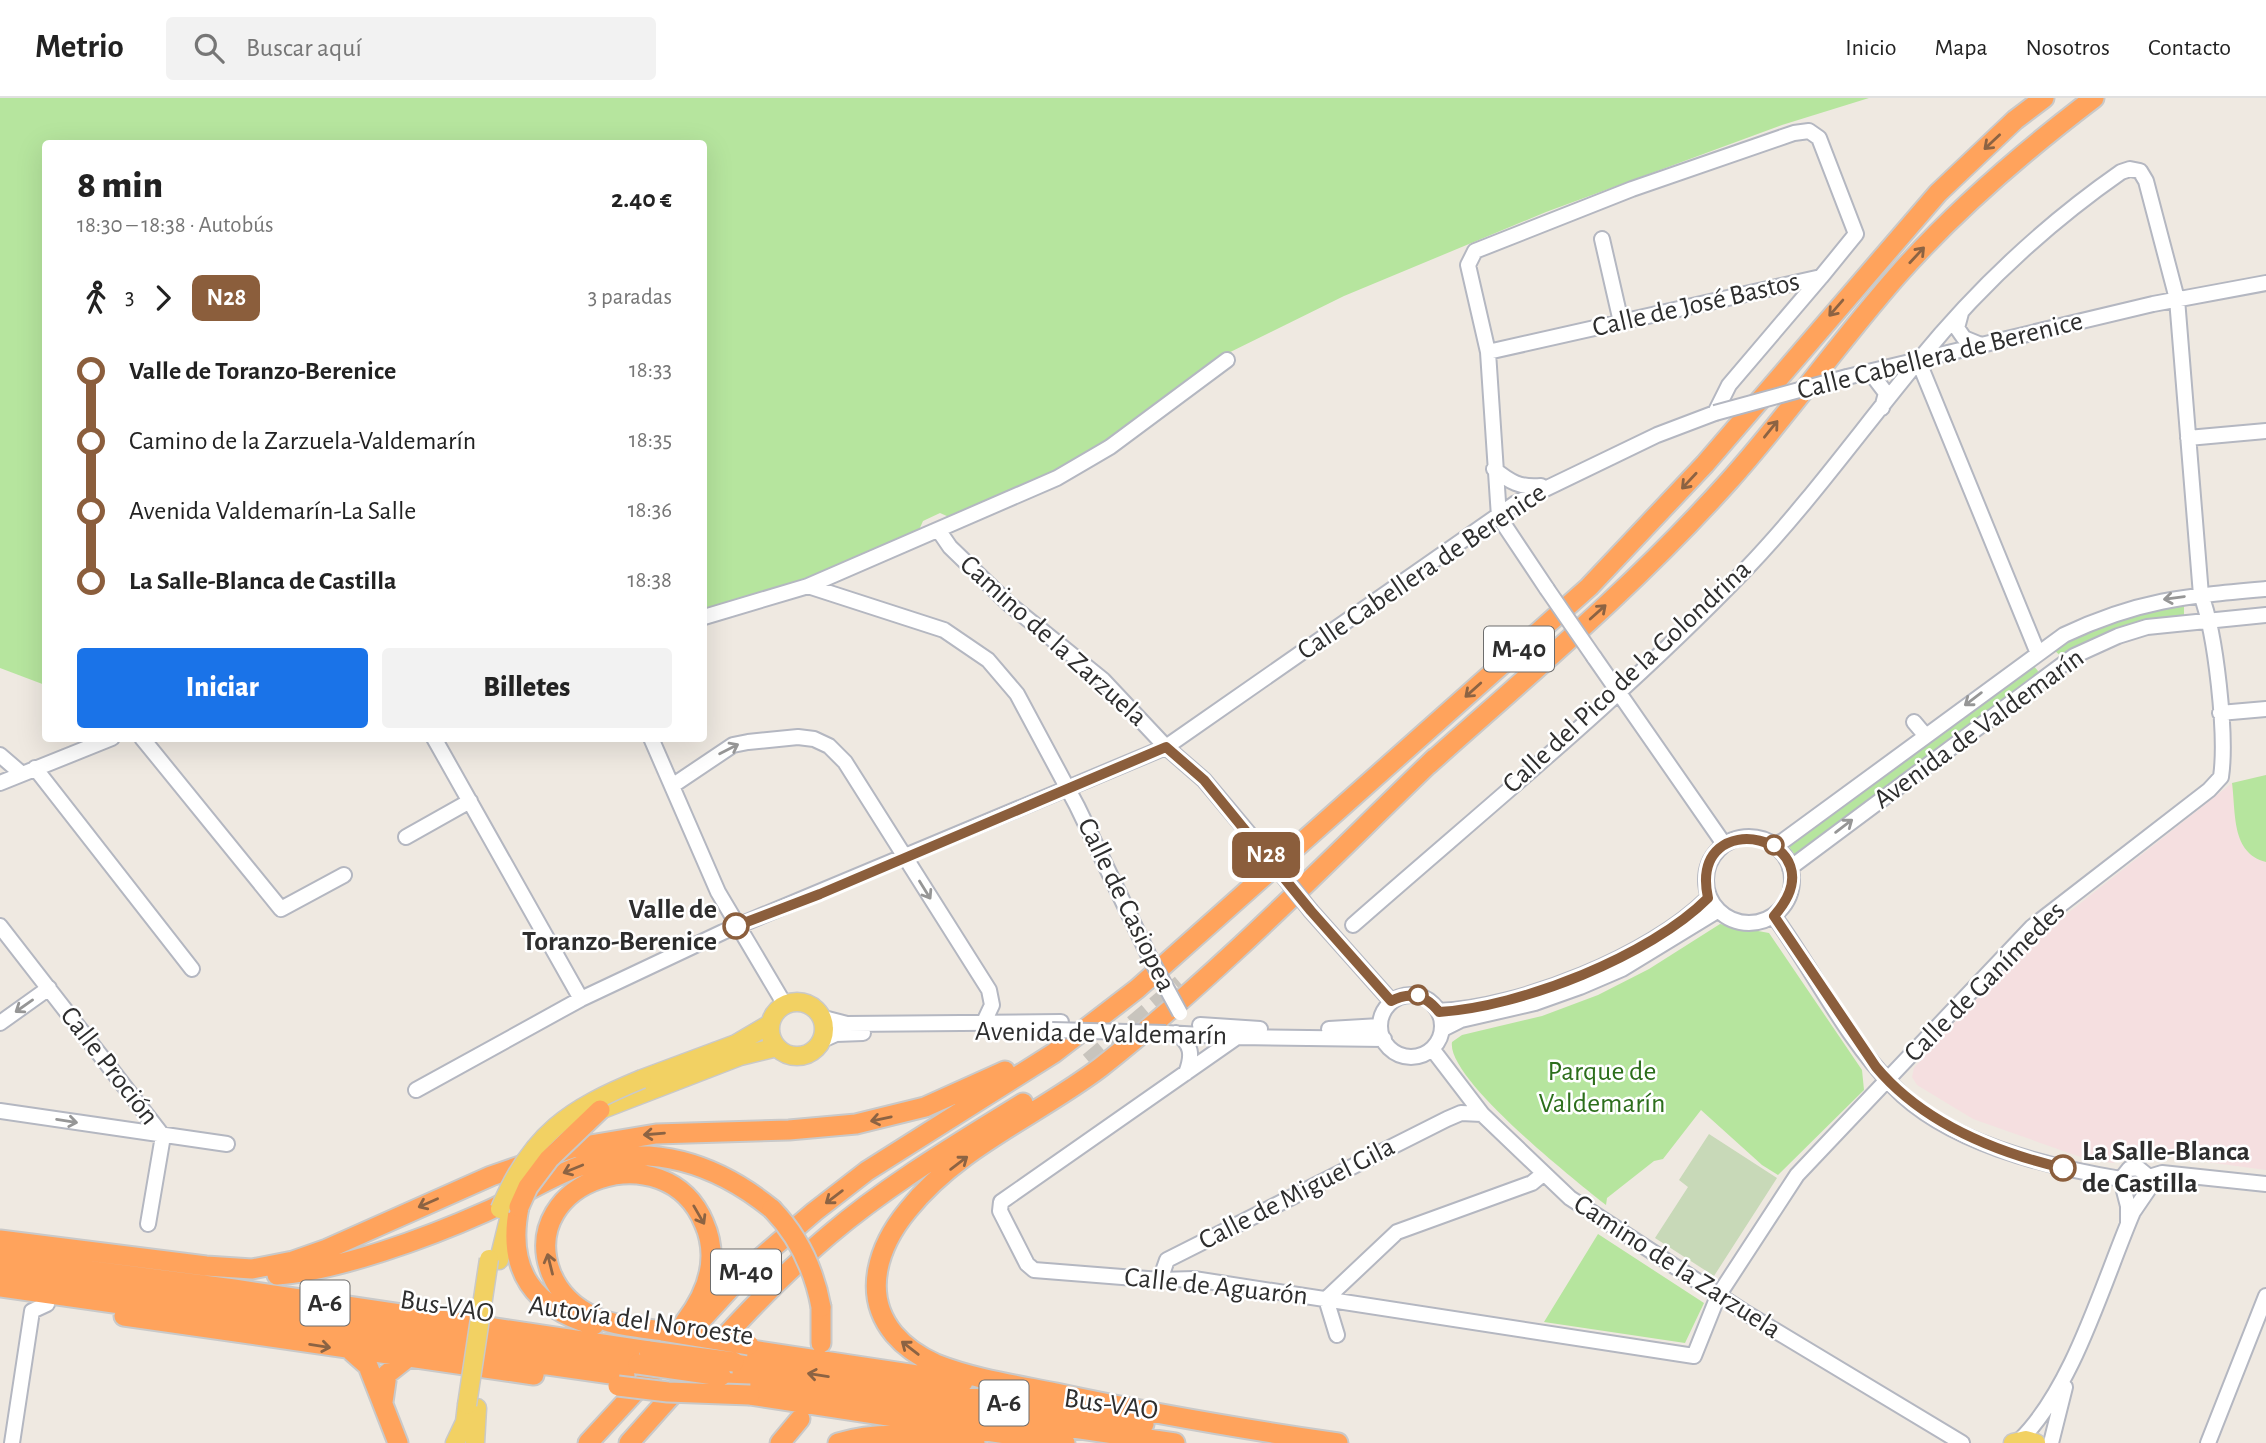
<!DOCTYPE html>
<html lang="es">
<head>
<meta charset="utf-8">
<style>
	body { margin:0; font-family:"Alegreya Sans",sans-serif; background:#f2f2f2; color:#222; height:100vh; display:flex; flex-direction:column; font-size:26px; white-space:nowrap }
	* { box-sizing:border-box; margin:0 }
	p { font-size:23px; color:#767676 }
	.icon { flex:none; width:38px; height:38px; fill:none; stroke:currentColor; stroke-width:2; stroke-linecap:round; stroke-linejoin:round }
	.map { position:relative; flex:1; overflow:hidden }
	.panel { position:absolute; left:42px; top:42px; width:665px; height:602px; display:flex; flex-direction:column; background:#fff; border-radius:7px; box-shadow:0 7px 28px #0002 }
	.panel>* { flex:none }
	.badge { padding:0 14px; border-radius:10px; font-size:24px; line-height:46px }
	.map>.badge { position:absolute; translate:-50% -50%; box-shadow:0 0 0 4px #fff }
	.legs { display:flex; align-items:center; gap:10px; height:77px; padding:0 35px; font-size:23px }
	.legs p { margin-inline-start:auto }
	.summary { display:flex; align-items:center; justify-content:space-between; height:119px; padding:0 35px }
	h1 { font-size:38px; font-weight:800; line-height:52px }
	.primary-button { display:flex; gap:14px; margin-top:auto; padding:14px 35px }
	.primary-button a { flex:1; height:80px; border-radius:7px; background:#1a73e8; color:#fff; font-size:28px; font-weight:800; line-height:80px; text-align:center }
	.primary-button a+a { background:#f2f2f2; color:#222 }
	ul { padding:0 35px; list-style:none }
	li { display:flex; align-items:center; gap:24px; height:70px; font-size:26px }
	li i { display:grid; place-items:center; width:10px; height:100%; margin:0 9px; background:currentColor }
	li i::after { content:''; width:18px; height:18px; margin:-9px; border:5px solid; border-radius:50%; background:#fff }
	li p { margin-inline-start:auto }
	li:first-child i { background:linear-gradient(#0000 50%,currentColor 0) }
	li:last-child i { background:linear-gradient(currentColor 50%,#0000 0) }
	header { display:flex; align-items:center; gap:42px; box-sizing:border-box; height:98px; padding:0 35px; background:#fff; border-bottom:2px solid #e0e0e0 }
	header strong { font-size:33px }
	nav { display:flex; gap:38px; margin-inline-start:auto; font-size:24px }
	.search { width:490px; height:63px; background:#f2f2f2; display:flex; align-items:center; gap:18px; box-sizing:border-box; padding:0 24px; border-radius:7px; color:#767676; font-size:26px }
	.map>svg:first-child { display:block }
	.medical { fill:#f5dfe0 }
	.green { fill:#b6e59e }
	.cemetery { fill:#c8d9b8 }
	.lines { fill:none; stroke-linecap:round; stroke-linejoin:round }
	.highway-tunnel { stroke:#c8c4bd; stroke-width:19; stroke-dasharray:19 10; stroke-linecap:butt }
	.minor-casing { stroke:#b4b7c1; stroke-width:18 }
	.major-casing { stroke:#c9c9c9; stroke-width:21 }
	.highway-casing { stroke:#c9c9c9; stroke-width:23 }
	.minor { stroke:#fff; stroke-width:14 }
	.major { stroke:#f2d163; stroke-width:18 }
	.highway { stroke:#ffa35c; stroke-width:19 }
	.minor-bridge-casing { stroke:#b4b7c1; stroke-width:18; stroke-linecap:butt }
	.major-bridge-casing { stroke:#c9c9c9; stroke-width:21; stroke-linecap:butt }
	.highway-bridge-casing { stroke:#c9c9c9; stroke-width:23; stroke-linecap:butt }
	.minor-bridge { stroke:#fff; stroke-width:14 }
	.major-bridge { stroke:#f2d163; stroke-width:18 }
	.highway-bridge { stroke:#ffa35c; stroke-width:19 }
	.oneway { stroke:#8c6343 }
	.oneway2 { stroke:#969696 }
	.line-1-casing { stroke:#fff; stroke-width:16 }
	.line-1 { stroke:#8b5e3c; stroke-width:10 }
	.stop-1-dot { fill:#fff; stroke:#8b5e3c; stroke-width:3.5 }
	.labels { text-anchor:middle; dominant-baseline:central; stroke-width:5; stroke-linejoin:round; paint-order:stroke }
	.shield { fill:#fff; stroke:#6d6d6d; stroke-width:2 }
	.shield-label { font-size:26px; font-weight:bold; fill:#2e2e2e }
	.street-label { font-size:28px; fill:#2e2e2e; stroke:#fff }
	.stop-label { font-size:28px; font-weight:bold; fill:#2e2e2e; stroke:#fff; text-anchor:end }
	.park-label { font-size:28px; fill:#2c6e1b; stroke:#fff }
</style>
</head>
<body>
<header>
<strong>Metrio</strong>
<div class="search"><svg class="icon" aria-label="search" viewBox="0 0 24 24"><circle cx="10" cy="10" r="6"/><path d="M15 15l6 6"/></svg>Buscar aquí</div>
<nav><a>Inicio</a><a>Mapa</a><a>Nosotros</a><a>Contacto</a></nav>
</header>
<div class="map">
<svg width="2266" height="1345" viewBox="0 0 2266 1345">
	<rect width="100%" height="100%" fill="#efe9e1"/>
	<!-- medical -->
	<path class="medical" d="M2266 677V1072L2184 1061 2175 1054 2145 1052 2113 1065 2086 1061 1973 1021 1917 987 1912 979 1914 970 1995 880 2034 842 2232 685Z"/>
	<!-- green -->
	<path class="green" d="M0 0H1869L1782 27 1546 114 1344 198 1214 262 1107 344 1056 374 949 419 940 415 923 423 919 432 800 483 704 512V46H46L45 587 0 570Z
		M2184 506V518L2161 521 2062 559 2055 553 2058 548C2104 523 2133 515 2184 506Z
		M2033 567 2038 573 2037 577 1795 757 1787 746Z
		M2266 677V764C2231 755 2236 715 2232 685Z
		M1720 826 1769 835 1862 972 1864 992 1778 1077 1762 1067 1701 1012 1663 1061 1654 1063 1607 1100 1606 1107C1576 1083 1446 981 1452 944L1462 937 1542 918 1598 897 1649 871Z
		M1598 1136 1704 1205 1685 1245 1544 1224Z"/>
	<!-- cemetery -->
	<path class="cemetery" d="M1709 1036 1777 1080 1714 1178 1655 1140 1688 1089 1679 1082Z"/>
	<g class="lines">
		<!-- highway-tunnel -->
		<path class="highway-tunnel" d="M1089 964 1181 886"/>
		<!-- minor casing -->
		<g class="minor-casing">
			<path id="minor" d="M1602 141 1621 224
				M1961 215 1957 230 1964 240 1981 247
				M1488 254 1821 179 1856 136 1819 40 1809 33 1794 35 1632 91 1475 153 1468 167 1488 254 1499 419 1547 491
				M1918 262 2037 553
				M1870 274 1886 295 1882 310
				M1847 279 2153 206 2266 185
				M2188 340 2266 333
				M1494 371C1510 384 1520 390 1541 388
				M939 433 950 449 1009 506 1103 582 1166 649 1204 682 1256 744
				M808 488 944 532 988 562 1017 596 1077 708 1149 858
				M704 519 808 488 1057 380 1110 349 1227 262
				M1594 559 1724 746
				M2220 615 2266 611
				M1914 624 1925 637
				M142 640 281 811 344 777
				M434 640 581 901
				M651 640 718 794 785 907
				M0 657 22 676
				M35 670 192 871
				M0 685 112 640
				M672 688 733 647 748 644 798 639 814 641 829 648 845 664 989 892 992 907 984 924
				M1706 782a43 43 0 1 1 86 0a43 43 0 1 1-86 0Z
				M406 739 470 703
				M1774 747 1783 743 2064 537C2138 502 2186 498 2266 491
				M1790 770 2074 558 2118 538 2147 529 2266 517
				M1311 813 1391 903
				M1774 818C1814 873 1845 939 1893 988 1947 1045 2045 1068 2121 1081
				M0 828 163 1038 148 1126
				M1380 928a31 31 0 1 1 62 0a31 31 0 1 1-62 0Z
				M1439 913C1520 910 1650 858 1708 800
				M820 919 847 926 1061 924
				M0 925 49 890
				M1200 927 1260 931
				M1329 931 1380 928
				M1443 931 1461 922 1535 905 1580 889 1622 871 1717 813
				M1166 935 1237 939 1384 941
				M1176 935C1192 946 1193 957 1186 975
				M1237 939 1001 1104 1000 1113 1027 1166 1034 1172 1160 1182 1194 1181 1694 1258 1718 1198 1797 1077 2032 829 2209 692 2221 679C2227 638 2216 536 2201 497L2177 201 2146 83 2140 73 2130 71 2121 74C2045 127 1977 191 1919 262 1861 332 1809 405 1746 471 1624 598 1485 711 1353 827
				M820 943 836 936 863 935
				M1433 952 1482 1016 1570 1100 1746 1215 1962 1345
				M416 992 581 901 723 834 1166 649 1516 405 1657 337 1715 315 1729 287 1821 179
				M0 1013 227 1046
				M2149 1079 2162 1075 2266 1086
				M1160 1182 1167 1162 1447 1021 1461 1015 1482 1016
				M1326 1201 1397 1134 1532 1085 1543 1076
				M1326 1201 1337 1237
				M2019 1343C2073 1291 2103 1184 2133 1114L2148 1092 2149 1079 2138 1070 2129 1071 2121 1081 2128 1108V1125
				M12 1345 32 1213 47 1206
				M2051 1345 2065 1289
				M2208 1345 2266 1198"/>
		</g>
		<!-- major casing -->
		<g class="major-casing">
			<path id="major" d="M770 931a27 27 0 1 1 54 0a27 27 0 1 1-54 0Z
				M642 981 736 946 770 926
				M600 1012 740 958 777 949
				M499 1162 512 1109
				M455 1345 465 1324 467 1307
				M475 1345 477 1310
				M2013 1345 2026 1342 2036 1345"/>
		</g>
		<!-- highway casing -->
		<g class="highway-casing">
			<path id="highway" d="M1428 667C1531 575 1637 486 1729 383 1788 317 1839 244 1897 178 1956 111 2023 54 2094 0
				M519 1109C506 1173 534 1210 594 1227
				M0 1142 206 1168 252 1171 293 1163 327 1151 491 1078 572 1050 656 1036 789 1032 856 1026 925 1009 1005 973
				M0 1161 234 1191 649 1253
				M0 1175 260 1209 638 1266
				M277 1177C337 1173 429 1139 485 1114 517 1100 547 1080 580 1068 650 1043 717 1066 772 1111
				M0 1189 625 1278
				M821 1209V1245
				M124 1218 534 1277
				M663 1233C641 1230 616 1228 595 1219 575 1210 559 1195 551 1175 516 1082 666 1033 704 1125 720 1161 707 1195 685 1224
				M745 1251 963 1284
				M350 1252 368 1268 398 1345
				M734 1264 1144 1326
				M721 1278 1175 1345
				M750 1297 1065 1345
				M383 1304 387 1276 406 1261
				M588 1345 750 1169 814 1114 867 1073 1054 955 1137 891 1589 489 1705 366 1938 95 2015 22 2044 0
				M629 1345C693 1274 756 1199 829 1137 889 1086 957 1046 1023 1005
				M780 1345 800 1321
				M838 1345C883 1331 930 1339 975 1345
				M1338 1345C1243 1331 1149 1315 1056 1295 1016 1287 974 1281 936 1266 920 1259 905 1249 894 1236 861 1196 879 1147 908 1112 958 1049 1038 1017 1101 969 1220 875 1326 765 1435 660"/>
		</g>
		<!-- minor -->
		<use href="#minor" class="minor"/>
		<!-- major -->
		<use href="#major" class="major"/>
		<!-- highway -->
		<use href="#highway" class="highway"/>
		<!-- minor-bridge casing -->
		<g class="minor-bridge-casing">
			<path id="minor-bridge" d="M1715 315 1847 279
				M1547 491 1594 559
				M1256 744 1311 813
				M1149 858 1180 915
				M1052 932 1166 935"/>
		</g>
		<!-- major-bridge casing -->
		<g class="major-bridge-casing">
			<path id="major-bridge" d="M500 1111C531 1036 569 1011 642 981
				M467 1307 489 1161"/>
		</g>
		<!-- highway-bridge casing -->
		<g class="highway-bridge-casing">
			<path id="highway-bridge" d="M519 1109 528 1089 549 1061 600 1012
				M772 1111C799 1139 814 1171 821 1209
				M663 1233 749 1247
				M649 1253 734 1264
				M638 1266 721 1278
				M618 1288 668 1294 750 1297"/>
		</g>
		<!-- minor-bridge -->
		<use href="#minor-bridge" class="minor-bridge"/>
		<!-- major-bridge -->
		<use href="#major-bridge" class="major-bridge"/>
		<!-- highway-bridge -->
		<use href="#highway-bridge" class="highway-bridge"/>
	</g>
	<!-- one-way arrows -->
	<defs><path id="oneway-shaft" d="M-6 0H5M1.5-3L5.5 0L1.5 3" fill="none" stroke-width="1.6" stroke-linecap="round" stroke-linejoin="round" transform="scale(1.75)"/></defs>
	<g class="oneway">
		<use href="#oneway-shaft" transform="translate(1992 44) rotate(137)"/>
		<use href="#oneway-shaft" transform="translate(1917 157) rotate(-47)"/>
		<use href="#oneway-shaft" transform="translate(1836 210) rotate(131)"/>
		<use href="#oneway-shaft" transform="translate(1771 331) rotate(-51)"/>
		<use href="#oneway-shaft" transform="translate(1689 383) rotate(133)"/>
		<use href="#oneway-shaft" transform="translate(1598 514) rotate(-42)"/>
		<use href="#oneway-shaft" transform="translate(1473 592) rotate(138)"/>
		<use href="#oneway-shaft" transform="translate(881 1021) rotate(168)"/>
		<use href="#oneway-shaft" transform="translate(654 1036) rotate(175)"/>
		<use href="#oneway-shaft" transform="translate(959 1065) rotate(-37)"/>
		<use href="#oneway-shaft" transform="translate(573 1071) rotate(158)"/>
		<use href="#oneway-shaft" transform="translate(834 1099) rotate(143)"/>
		<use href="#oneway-shaft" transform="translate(428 1105) rotate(156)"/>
		<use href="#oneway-shaft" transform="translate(699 1117) rotate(60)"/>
		<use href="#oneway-shaft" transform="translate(550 1166) rotate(-104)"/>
		<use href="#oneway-shaft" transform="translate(320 1248) rotate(9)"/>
		<use href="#oneway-shaft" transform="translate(910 1250) rotate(-142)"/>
		<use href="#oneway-shaft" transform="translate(818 1277) rotate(-171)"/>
	</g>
	<g class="oneway2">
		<use href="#oneway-shaft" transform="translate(2174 500) rotate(172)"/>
		<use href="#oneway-shaft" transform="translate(1973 601) rotate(143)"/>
		<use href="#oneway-shaft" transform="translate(729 651) rotate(-27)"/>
		<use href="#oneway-shaft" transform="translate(1844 728) rotate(-37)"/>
		<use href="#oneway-shaft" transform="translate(925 792) rotate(58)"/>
		<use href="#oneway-shaft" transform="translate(24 908) rotate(145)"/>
		<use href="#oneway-shaft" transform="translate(67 1023) rotate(9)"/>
	</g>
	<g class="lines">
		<!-- line-1 casing -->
		<g class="line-1-casing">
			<path id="line-1" d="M736 828 820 796 1166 649 1204 682 1311 813 1391 903C1410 893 1426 897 1439 914 1521 909 1650 858 1708 800 1687 702 1844 739 1774 818L1876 969C1922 1024 1995 1054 2063 1070"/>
		</g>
		<!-- line-1 -->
		<use href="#line-1" class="line-1"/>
	</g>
	<!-- markers -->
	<g class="stop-1-dot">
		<circle cx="1774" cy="747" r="9"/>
		<circle cx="736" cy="828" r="12"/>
		<circle cx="1418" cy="897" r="9"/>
		<circle cx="2063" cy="1070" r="12"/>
	</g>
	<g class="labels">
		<!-- shield labels -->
		<g class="shield">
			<rect x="1484" y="528.5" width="70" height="45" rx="5"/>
			<rect x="711" y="1151.5" width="70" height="45" rx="5"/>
			<rect x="300.5" y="1182.5" width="49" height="45" rx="5"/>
			<rect x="979.5" y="1282.5" width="49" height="45" rx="5"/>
		</g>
		<g class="shield-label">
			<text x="1519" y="551">M-40</text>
			<text x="746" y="1174">M-40</text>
			<text x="325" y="1205">A-6</text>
			<text x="1004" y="1305">A-6</text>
		</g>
		<!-- street labels -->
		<g class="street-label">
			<text transform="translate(1696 207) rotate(-13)">Calle de José Bastos</text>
			<text transform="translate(1940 258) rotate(-14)">Calle Cabellera de Berenice</text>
			<text transform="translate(1422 474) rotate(-34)">Calle Cabellera de Berenice</text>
			<text transform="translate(1053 543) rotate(42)">Camino de la Zarzuela</text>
			<text transform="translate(1627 579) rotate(-43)">Calle del Pico de la Golondrina</text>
			<text transform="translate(1979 631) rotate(-36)">Avenida de Valdemarín</text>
			<text transform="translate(1126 807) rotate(64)">Calle de Casiopea</text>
			<text transform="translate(1985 884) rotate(-45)">Calle de Ganímedes</text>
			<text transform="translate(1101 936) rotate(1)">Avenida de Valdemarín</text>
			<text transform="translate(109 968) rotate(52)">Calle Proción</text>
			<text transform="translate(1297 1096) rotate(-27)">Calle de Miguel Gila</text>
			<text transform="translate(1677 1169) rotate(33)">Camino de la Zarzuela</text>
			<text transform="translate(1216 1189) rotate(6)">Calle de Aguarón</text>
			<text transform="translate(447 1209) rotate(9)">Bus-VAO</text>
			<text transform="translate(641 1223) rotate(8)">Autovía del Noroeste</text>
			<text transform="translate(1111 1307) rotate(8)">Bus-VAO</text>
		</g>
		<!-- stop labels -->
		<g class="stop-label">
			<text x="717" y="812">Valle de<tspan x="717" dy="32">Toranzo-Berenice</tspan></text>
			<text x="2082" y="1054" text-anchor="start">La Salle-Blanca<tspan x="2082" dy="32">de Castilla</tspan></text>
		</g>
		<!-- park labels -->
		<g class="park-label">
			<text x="1602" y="974">Parque de<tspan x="1602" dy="32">Valdemarín</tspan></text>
		</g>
	</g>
</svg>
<b class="badge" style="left:1266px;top:757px;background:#8b5e3c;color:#fff">N28</b>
<section class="panel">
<div class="summary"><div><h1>8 min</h1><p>18:30 – 18:38 · Autobús</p></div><b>2.40 €</b></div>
<div class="legs"><svg class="icon" aria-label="walk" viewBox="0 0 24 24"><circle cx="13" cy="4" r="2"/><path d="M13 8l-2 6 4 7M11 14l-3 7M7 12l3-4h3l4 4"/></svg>3<svg class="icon" aria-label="forward" viewBox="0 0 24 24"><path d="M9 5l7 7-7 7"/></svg><b class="badge" style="background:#8b5e3c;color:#fff">N28</b><p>3 paradas</p></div>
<ul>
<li><i style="color:#8b5e3c"></i><b>Valle de Toranzo-Berenice</b><p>18:33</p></li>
<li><i style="color:#8b5e3c"></i><span>Camino de la Zarzuela-Valdemarín</span><p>18:35</p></li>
<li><i style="color:#8b5e3c"></i><span>Avenida Valdemarín-La Salle</span><p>18:36</p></li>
<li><i style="color:#8b5e3c"></i><b>La Salle-Blanca de Castilla</b><p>18:38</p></li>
</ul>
<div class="primary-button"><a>Iniciar</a><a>Billetes</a></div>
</section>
</div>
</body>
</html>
